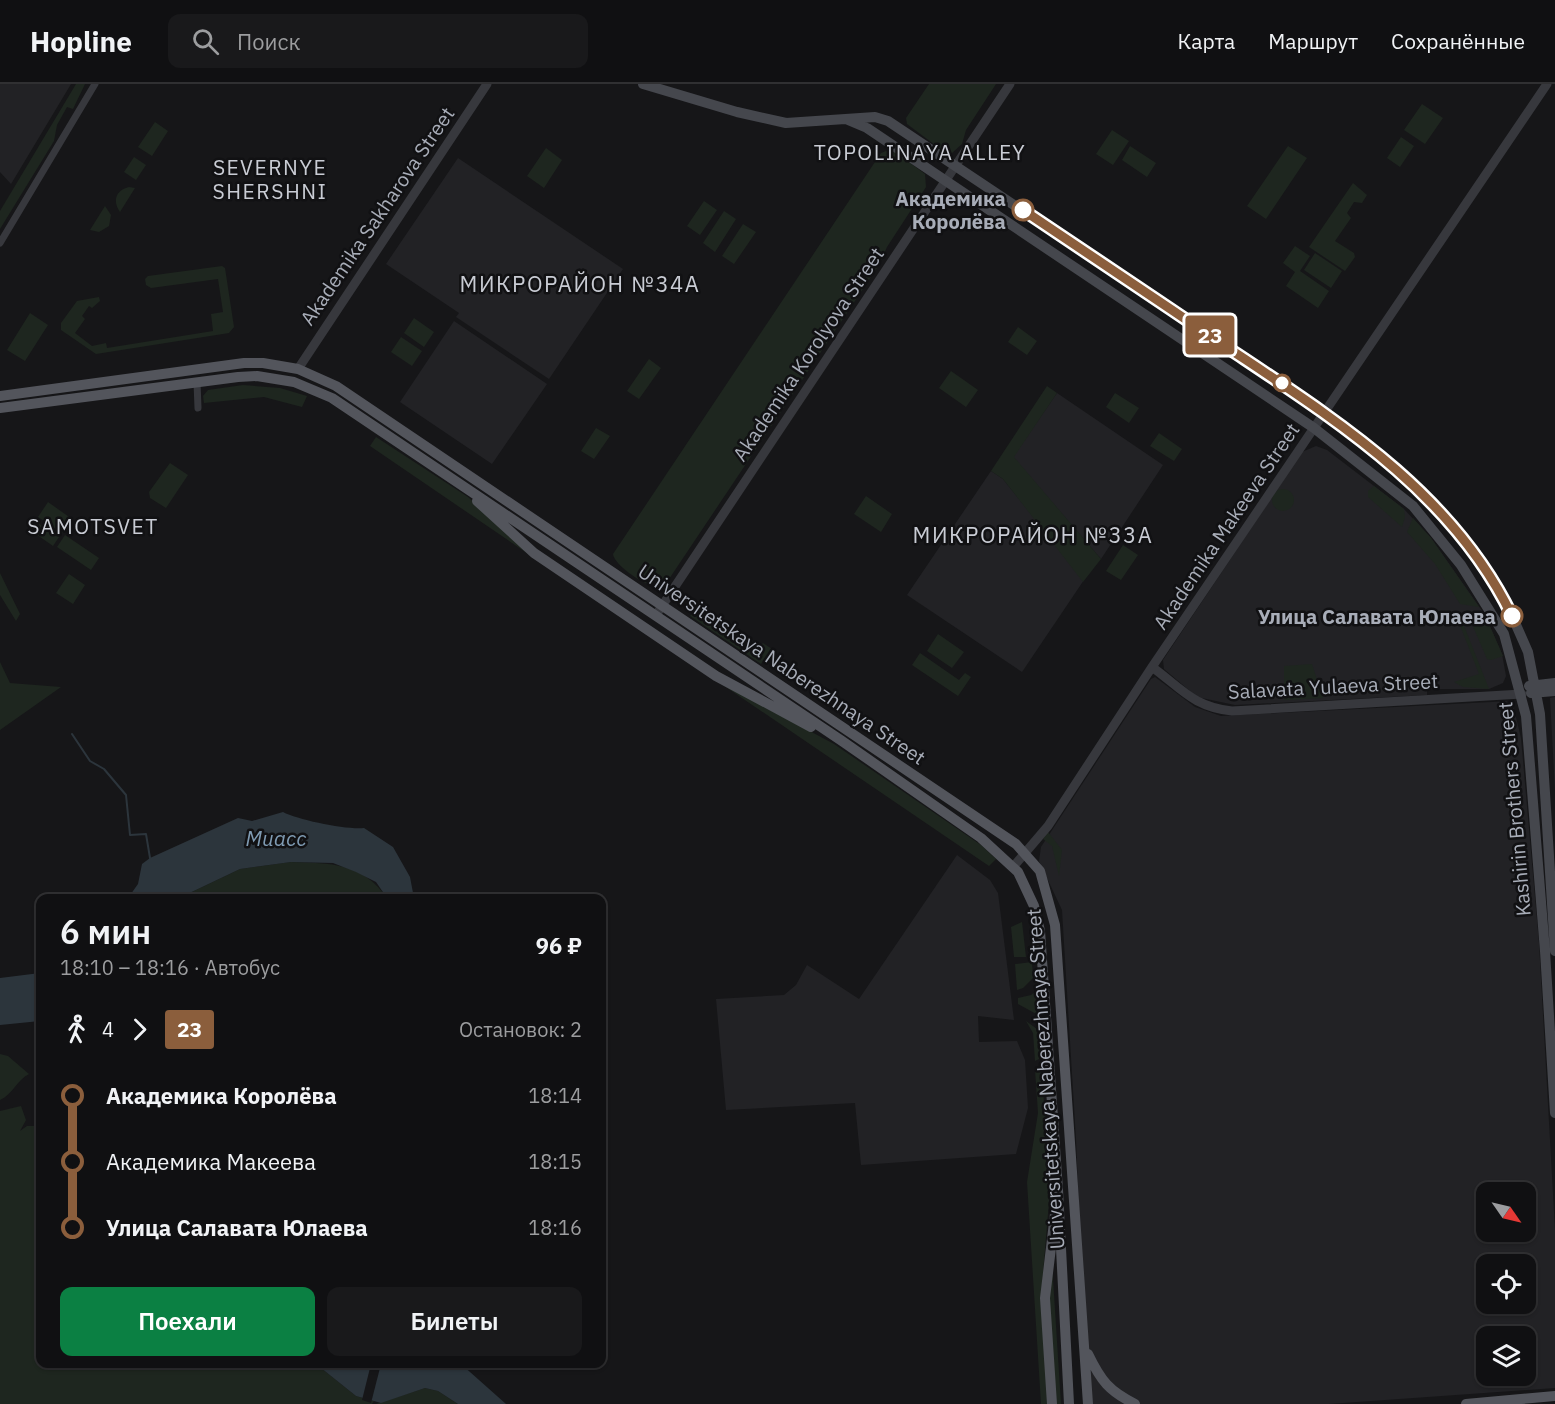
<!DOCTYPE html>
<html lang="ru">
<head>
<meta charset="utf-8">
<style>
	body { margin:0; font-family:"IBM Plex Sans",sans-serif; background:#19191b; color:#f1f3f6; height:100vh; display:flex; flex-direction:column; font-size:22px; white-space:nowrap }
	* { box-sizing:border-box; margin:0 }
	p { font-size:20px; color:#9c9d9f }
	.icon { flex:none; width:33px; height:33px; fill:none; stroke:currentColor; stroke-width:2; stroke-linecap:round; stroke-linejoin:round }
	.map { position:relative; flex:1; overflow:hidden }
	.panel { position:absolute; left:36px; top:810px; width:570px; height:474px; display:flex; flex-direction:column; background:#101012; border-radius:12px; box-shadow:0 2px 4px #0004,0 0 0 2px #303032 }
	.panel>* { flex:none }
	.badge { padding:0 12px; border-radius:4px; font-size:21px; line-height:39px }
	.needle { width:39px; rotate:124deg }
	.controls { position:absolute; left:1476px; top:1098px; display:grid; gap:12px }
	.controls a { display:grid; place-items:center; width:60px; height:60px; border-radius:12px; background:#101012; box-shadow:0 2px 4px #0004,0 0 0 2px #303032; font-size:30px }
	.map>.badge { position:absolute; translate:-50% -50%; box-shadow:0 0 0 3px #fff }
	.legs { display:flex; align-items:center; gap:9px; height:66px; padding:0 24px; font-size:20px }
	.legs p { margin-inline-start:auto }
	.headline { display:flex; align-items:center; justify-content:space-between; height:102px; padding:0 24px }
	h1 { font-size:33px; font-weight:600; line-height:45px }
	.action { display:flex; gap:12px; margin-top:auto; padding:12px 24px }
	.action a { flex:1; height:69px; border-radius:12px; background:#0b8043; color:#fff; font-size:24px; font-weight:600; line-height:69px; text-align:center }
	.action a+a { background:#19191b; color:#f1f3f6 }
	ul { padding:0 24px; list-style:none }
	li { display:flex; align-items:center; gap:21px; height:66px; font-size:22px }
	li i { display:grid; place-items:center; width:9px; height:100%; margin:0 8px; background:currentColor }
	li i::after { content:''; width:15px; height:15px; margin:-8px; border:4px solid; border-radius:50%; background:#101012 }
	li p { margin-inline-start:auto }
	li:first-child i { background:linear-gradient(#0000 50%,currentColor 0) }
	li:last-child i { background:linear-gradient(currentColor 50%,#0000 0) }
	header { display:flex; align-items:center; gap:36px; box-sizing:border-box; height:84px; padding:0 30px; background:#101012; border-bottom:2px solid #303032 }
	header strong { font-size:28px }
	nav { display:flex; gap:33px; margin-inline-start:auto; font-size:21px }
	.search { width:420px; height:54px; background:#19191b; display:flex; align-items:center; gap:15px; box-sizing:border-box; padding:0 21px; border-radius:12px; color:#9c9d9f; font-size:22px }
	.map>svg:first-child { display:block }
	.built { fill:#222225; fill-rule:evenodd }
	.green { fill:#1e261f }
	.water { fill:#2c353c }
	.pier { fill:#161618 }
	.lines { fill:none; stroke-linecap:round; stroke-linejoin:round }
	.stream { stroke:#2c353c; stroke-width:2 }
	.minor { stroke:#37383d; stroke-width:7 }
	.tertiary { stroke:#37383d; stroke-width:9 }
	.secondary { stroke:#45474d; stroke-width:10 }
	.primary { stroke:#53555c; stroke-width:10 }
	.line-1-casing { stroke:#fff; stroke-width:14 }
	.line-1 { stroke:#8b5e3c; stroke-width:9 }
	.stop-1-dot { fill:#fff; stroke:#8b5e3c; stroke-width:3 }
	.labels { text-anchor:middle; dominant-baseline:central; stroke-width:5; stroke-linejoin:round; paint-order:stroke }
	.stop-label { font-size:20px; font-weight:bold; fill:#a8adb8; stroke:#111113; text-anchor:end }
	.street-label { font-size:20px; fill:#a8adb8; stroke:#111113 }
	.neighbourhood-label { font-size:21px; letter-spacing:1.5px; fill:#c9ccd4; stroke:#111113 }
	.water-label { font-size:21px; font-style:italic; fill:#7f9bb3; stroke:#111113 }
	.quarter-label { font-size:22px; letter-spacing:1.5px; fill:#c9ccd4; stroke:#111113 }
</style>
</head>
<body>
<header>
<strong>Hopline</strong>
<div class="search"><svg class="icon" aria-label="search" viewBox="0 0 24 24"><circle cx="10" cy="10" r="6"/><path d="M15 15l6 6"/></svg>Поиск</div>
<nav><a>Карта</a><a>Маршрут</a><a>Сохранённые</a></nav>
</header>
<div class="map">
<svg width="1555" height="1320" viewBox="0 0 1555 1320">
	<rect width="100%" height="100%" fill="#161618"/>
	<!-- built -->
	<path class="built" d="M0 0H71L11 100 0 88Z
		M458 74 623 185 549 295 456 233 459 229 386 180Z
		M454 237 547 300 492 380 400 318Z
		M1057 309 1163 381 1101 475 1013 373Z
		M1316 362 1327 366 1404 425 1431 454 1485 531 1502 570 1506 592 1503 599 1489 605H1427V611L1235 621 1197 613 1164 585 1163 576 1302 368Z
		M991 387 1003 395 1084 496 1022 588 907 511Z
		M1155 593 1195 623 1221 632 1492 618 1506 617 1513 621 1521 654 1539 859 1555 1146V1304L1329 1320H1087L1076 1055 1062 826 1039 777 1041 763 1151 595ZM1486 1108H1526V1148H1486ZM1486 1180H1526V1220H1486ZM1486 1252H1526V1292H1486Z
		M1555 613V707L1550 614Z
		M957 771 990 796 998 809 1014 936 978 932 979 958 1017 957 1025 976 1028 1024 1016 1070 861 1081 855 1019 726 1026 716 915 784 911 796 901 807 881 859 915Z"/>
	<!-- green -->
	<path class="green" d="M76 0H85L73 25 67 23 57 41 54 57 0 145V127Z
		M929 0H996L966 46 962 60 952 69 943 67 907 40 906 34Z
		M1422 20 1443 34 1425 60 1404 46Z
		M155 38 168 47 152 72 138 63Z
		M1112 46 1129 57 1113 81 1096 70Z
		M1401 53 1414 62 1400 83 1387 74Z
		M1130 62 1156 79 1147 93 1122 76Z
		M1288 62 1307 74 1266 135 1247 122Z
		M546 64 562 76 544 104 527 92Z
		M891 65 925 90 926 103 887 163 879 181 663 504C652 507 614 482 613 470L881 69Z
		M134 73 146 81 136 96 124 88Z
		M1353 99 1367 111 1362 119 1354 118 1347 129 1351 134 1335 157 1354 169 1355 173 1345 187 1309 163Z
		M129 103 135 104 120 128C112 117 116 106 129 103Z
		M704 117 717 126 700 151 687 142Z
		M105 122 111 131 109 142 99 148 90 146Z
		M724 127 736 135 715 168 703 159Z
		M743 140 756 148 734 180 722 172Z
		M1295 162 1310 172 1300 187 1329 207 1318 224 1286 202 1295 188 1283 179Z
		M1315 169 1342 187 1331 204 1304 186Z
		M222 182 225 184 234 243 229 249 96 270 61 246V239L77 217 99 213 100 217 92 224 89 222 82 232 85 235 75 249 92 262 106 259 107 264 213 247 211 230 223 228 218 195 151 204 146 201 145 195 148 192Z
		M30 229 48 241 25 277 7 266Z
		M414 234 434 248 424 263 404 249Z
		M1018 243 1037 257 1027 271 1008 258Z
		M401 253 422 267 412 282 391 268Z
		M649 275 661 284 639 315 627 307Z
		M951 287 978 306 966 323 939 304Z
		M243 301 280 304 307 312 302 323 264 313 204 319 203 312 208 306Z
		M1047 302 1057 309 1014 373 1101 475 1083 498 1003 395 991 387Z
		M1115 309 1139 324 1129 339 1106 323Z
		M596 344 610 352 594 375 581 367Z
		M1159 349 1182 365 1174 377 1150 362Z
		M376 353 468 413 540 478 370 362Z
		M170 379 188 391 166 424 150 414 149 408Z
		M1374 402 1404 425 1405 433 1402 443 1368 413V407Z
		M1272 416a11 11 0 1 1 22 0a11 11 0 1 1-22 0Z
		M866 412 892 430 881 448 854 430Z
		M48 418 72 435 62 449 38 433Z
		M1413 434 1431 454 1479 523 1460 520 1435 480 1407 448Z
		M39 440 59 453 53 462 33 448Z
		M65 451 99 474 91 486 57 463Z
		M1123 461 1138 471 1121 496 1106 487Z
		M0 489 20 530 16 537 0 511Z
		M69 490 85 501 73 520 56 509Z
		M695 525 702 529 705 525 760 562 763 559 772 565 761 580 690 532Z
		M1466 526 1485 531 1503 572 1491 576 1487 575Z
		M1457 529H1459L1489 605 1463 603 1454 598 1479 590 1458 536 1454 537Z
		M938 550 964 568 952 584 927 567Z
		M920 569 959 596 965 589 971 593 958 612 912 581Z
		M0 578 10 599 61 603 0 646Z
		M1312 580 1323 614 1284 616V582Z
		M720 599 834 660 981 761 996 775 989 782Z
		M1048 748 1062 766 1059 792 1052 762 1043 755Z
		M291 778C330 779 363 779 387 814H179L240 785Z
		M1022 838 1026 873H1014L1011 843Z
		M1032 878 1033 894 1023 904 1017 906 1015 880Z
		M1037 906 1040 932 1018 920V914L1031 911Z
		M1026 937 1041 948 1042 970 1039 975 1035 977 1033 949Z
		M0 970 8 972 29 990C17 996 13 1010 0 1016Z
		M1035 986H1040L1042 990 1050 1106 1041 1213 1048 1320H1041L1027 1098 1038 1029Z
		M21 1022 26 1036 20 1047 27 1042H40V1280H316L356 1312 374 1317 372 1320H0V1027Z
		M1052 1179 1061 1320H1056L1049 1212Z
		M425 1304 438 1307 458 1320H376Z"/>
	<!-- water -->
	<path class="water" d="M283 728C298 736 347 746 364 744L393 763 410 793 414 814H387L376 798 356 788 333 779 291 778 240 785 179 814H128L138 800 142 780 150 774 238 734 252 737Z
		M40 889V937L0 941V894Z
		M316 1280H461L506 1320H458L438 1307 425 1304 381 1319 356 1312Z"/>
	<!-- pier -->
	<path class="pier" d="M371 1280H381L371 1319 362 1316Z"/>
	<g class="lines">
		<!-- stream -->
		<path class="stream" d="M72 650 90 677 104 685 126 711 130 751 146 750 150 774"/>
		<!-- minor -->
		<path class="minor" d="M0 159 95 0
			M197 298 198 324"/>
		<!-- tertiary -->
		<path class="tertiary" d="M298 285 487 0
			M656 531 1010 0
			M1152 583C1181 604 1193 623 1232 627L1522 610
			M1013 783 1048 742 1152 583 1547 0"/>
		<!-- secondary -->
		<path class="secondary" d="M643 0 737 28 786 39 875 33 888 37 1324 328 1381 371 1441 428 1477 474 1509 525 1528 568 1540 630 1555 867
			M848 36 867 44 1314 344 1413 422 1461 481 1504 550 1526 632 1545 867 1555 1029
			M1529 602 1555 599
			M1531 609 1555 607"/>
		<!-- primary -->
		<path class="primary" d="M0 312 244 279H263L298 285 336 302 1016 760 1040 787 1055 841 1088 1320
			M0 324 238 293 257 292 294 298 332 314 842 657 981 754 1018 788 1034 822 1040 847 1058 1106 1069 1320
			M477 417 534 469 716 592 811 643
			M1088 1270C1101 1297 1109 1307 1135 1320
			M1052 1320 1045 1214 1055 1130
			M1466 1320 1555 1312"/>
	</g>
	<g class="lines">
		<!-- line-1 casing -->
		<g class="line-1-casing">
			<path id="line-1" d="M1023 126C1093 173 1162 219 1231 266 1339 338 1454 411 1512 532"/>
		</g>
		<!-- line-1 -->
		<use href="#line-1" class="line-1"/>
	</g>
	<!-- markers -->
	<g class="stop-1-dot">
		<circle cx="1023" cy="126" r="10"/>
		<circle cx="1282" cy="299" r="8"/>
		<circle cx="1512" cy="532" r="10"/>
	</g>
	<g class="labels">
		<!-- stop labels -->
		<g class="stop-label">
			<text x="1006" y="114">Академика<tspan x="1006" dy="23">Королёва</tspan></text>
			<text x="1496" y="532">Улица Салавата Юлаева</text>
		</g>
		<!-- street labels -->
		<g class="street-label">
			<text transform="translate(377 132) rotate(-56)">Akademika Sakharova Street</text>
			<text transform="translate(808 270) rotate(-56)">Akademika Korolyova Street</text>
			<text transform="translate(1226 442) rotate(-56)">Akademika Makeeva Street</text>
			<text transform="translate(782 580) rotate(34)">Universitetskaya Naberezhnaya Street</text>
			<text transform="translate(1333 602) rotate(-3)">Salavata Yulaeva Street</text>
			<text transform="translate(1514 725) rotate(-95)">Kashirin Brothers Street</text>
			<text transform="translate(1045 995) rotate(-94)">Universitetskaya Naberezhnaya Street</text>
		</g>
		<!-- neighbourhood labels -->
		<g class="neighbourhood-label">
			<text x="920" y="68">TOPOLINAYA ALLEY</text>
			<text x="270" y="83">SEVERNYE<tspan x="270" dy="24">SHERSHNI</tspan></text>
			<text x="93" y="442">SAMOTSVET</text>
		</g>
		<!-- water labels -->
		<g class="water-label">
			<text x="276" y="754">Миасс</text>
		</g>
		<!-- quarter labels -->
		<g class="quarter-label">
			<text x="580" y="199">МИКРОРАЙОН №34А</text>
			<text x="1033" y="450">МИКРОРАЙОН №33А</text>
		</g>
	</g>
</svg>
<div class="controls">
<a><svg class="needle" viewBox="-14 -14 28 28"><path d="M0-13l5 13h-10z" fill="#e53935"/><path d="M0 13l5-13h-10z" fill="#9c9d9f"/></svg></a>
<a><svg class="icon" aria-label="locate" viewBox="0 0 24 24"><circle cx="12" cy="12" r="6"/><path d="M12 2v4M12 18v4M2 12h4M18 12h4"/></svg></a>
<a><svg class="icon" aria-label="layers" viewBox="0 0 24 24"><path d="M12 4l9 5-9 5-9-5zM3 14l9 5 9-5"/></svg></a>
</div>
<b class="badge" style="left:1210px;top:251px;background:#8b5e3c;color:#fff">23</b>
<section class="panel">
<div class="headline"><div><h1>6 мин</h1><p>18:10 – 18:16 · Автобус</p></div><b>96 ₽</b></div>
<div class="legs"><svg class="icon" aria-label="walk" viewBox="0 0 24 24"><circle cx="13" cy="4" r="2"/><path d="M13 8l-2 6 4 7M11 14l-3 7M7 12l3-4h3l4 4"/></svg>4<svg class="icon" aria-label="forward" viewBox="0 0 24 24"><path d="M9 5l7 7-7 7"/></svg><b class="badge" style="background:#8b5e3c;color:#fff">23</b><p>Остановок: 2</p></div>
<ul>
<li><i style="color:#8b5e3c"></i><b>Академика Королёва</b><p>18:14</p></li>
<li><i style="color:#8b5e3c"></i><span>Академика Макеева</span><p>18:15</p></li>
<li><i style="color:#8b5e3c"></i><b>Улица Салавата Юлаева</b><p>18:16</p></li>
</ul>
<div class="action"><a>Поехали</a><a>Билеты</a></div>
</section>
</div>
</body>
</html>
